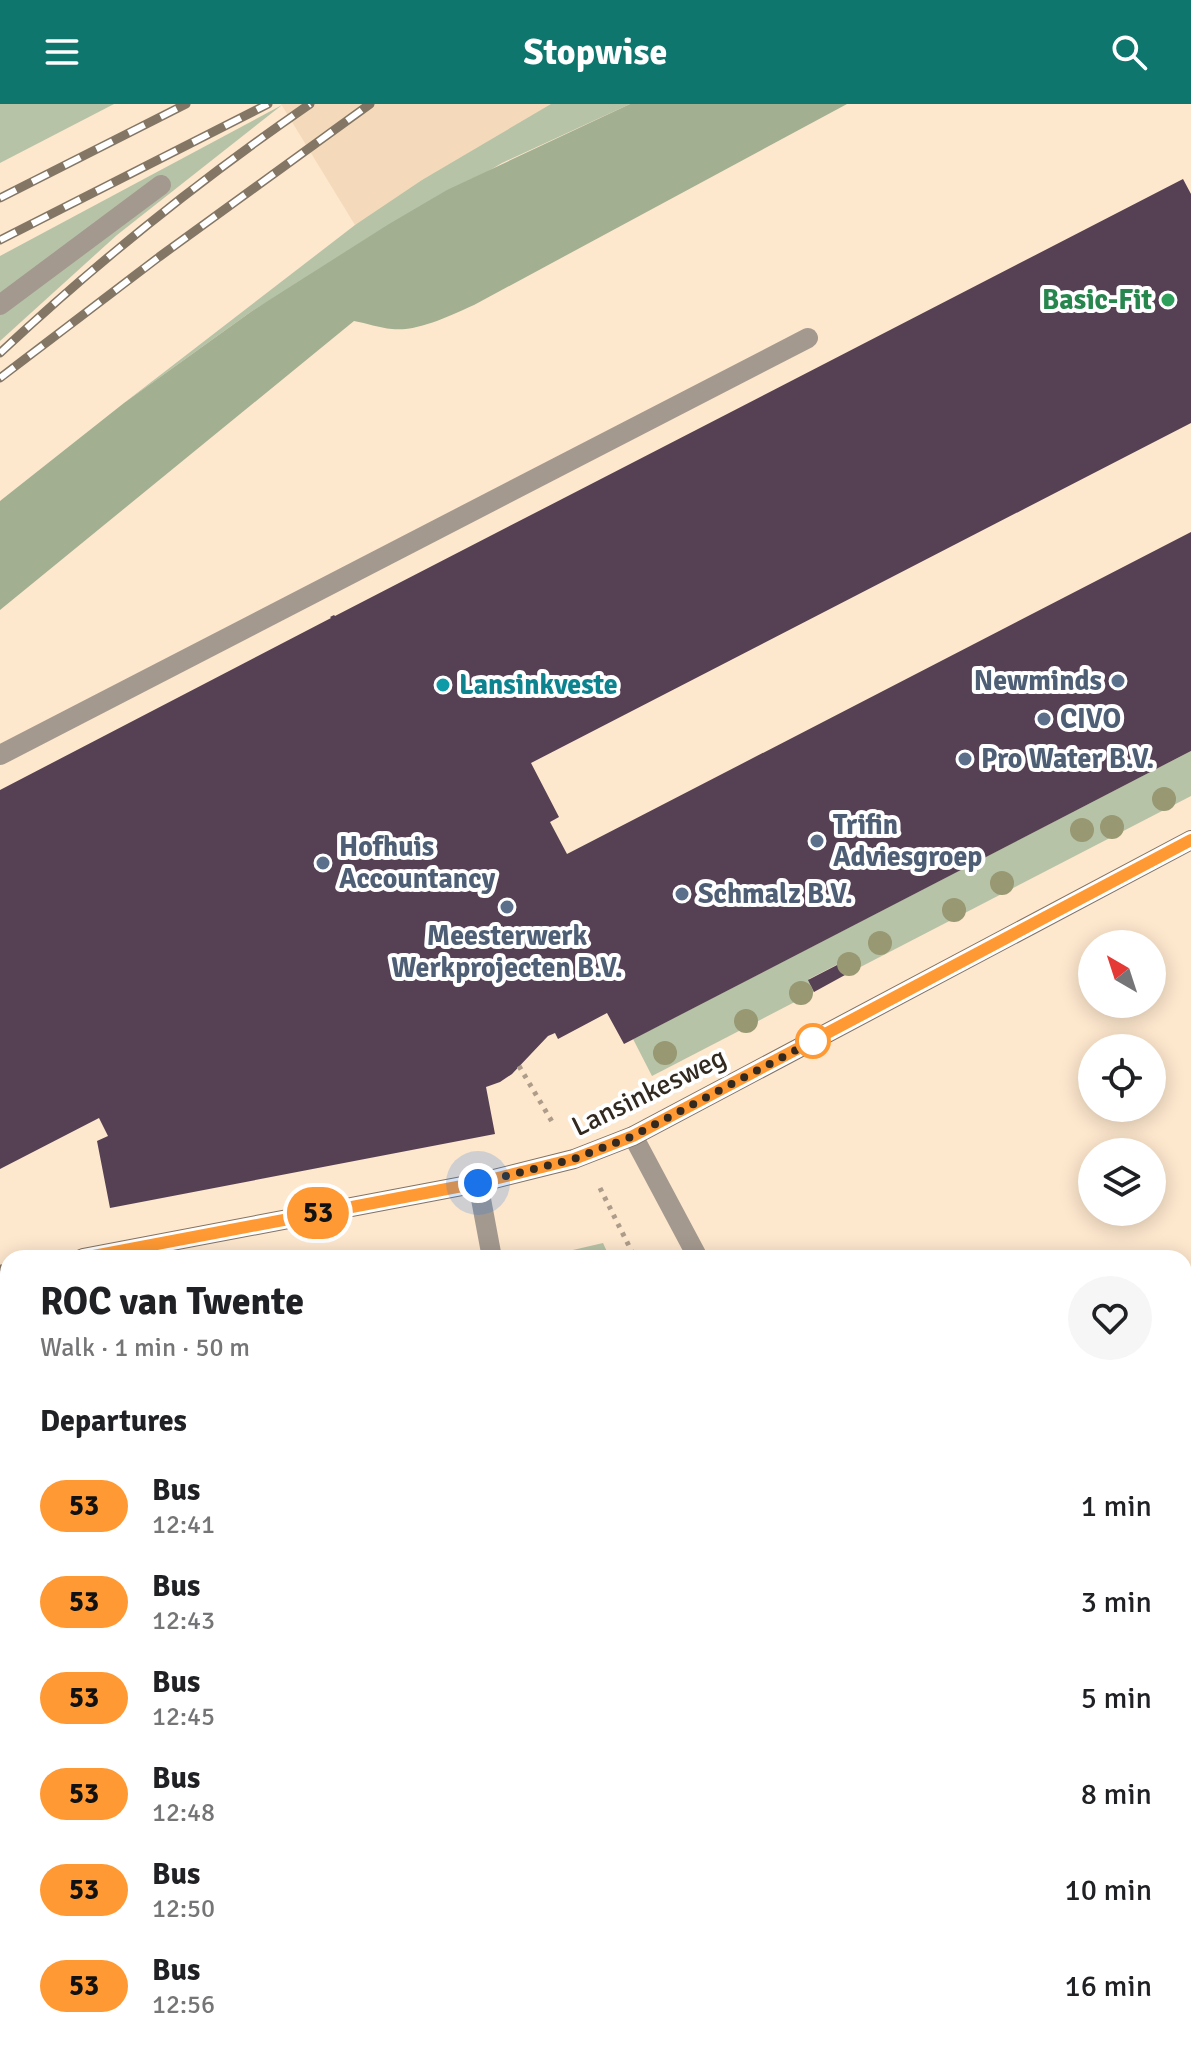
<!DOCTYPE html>
<html lang="en">
<head>
<meta charset="utf-8">
<style>
	body { margin:0; font-family:Signika,sans-serif; background:#f6f6f6; color:#202124; height:100vh; display:flex; flex-direction:column; font-size:30px; white-space:nowrap }
	* { box-sizing:border-box; margin:0 }
	p { font-size:26px; color:#757577 }
	.icon { flex:none; width:44px; height:44px; fill:none; stroke:currentColor; stroke-width:2; stroke-linecap:round; stroke-linejoin:round }
	.map { position:relative; flex:1; overflow:hidden }
	.panel { position:absolute; left:0px; top:1146px; width:1192px; height:800px; display:flex; flex-direction:column; background:#fff; border-radius:24px 24px 0 0; box-shadow:0 4px 20px #0003 }
	.panel>* { flex:none }
	.badge { padding:0 16px; border-radius:26px; font-size:28px; line-height:52px }
	.needle { width:52px; rotate:321deg }
	.fabs { position:absolute; left:1078px; top:826px; display:grid; gap:16px }
	.fabs a { display:grid; place-items:center; width:88px; height:88px; border-radius:50%; background:#fff; box-shadow:0 4px 20px #0003; font-size:40px }
	.you { position:absolute; width:40px; height:40px; margin:-20px; border:6px solid #fff; border-radius:50%; background:#1a73e8; box-shadow:0 0 0 12px #1a73e833 }
	.map>.badge { position:absolute; translate:-50% -50%; box-shadow:0 0 0 4px #fff }
	h2 { padding:0 40px; font-size:30px; line-height:72px }
	.round { display:grid; place-items:center; flex:none; width:84px; height:84px; border-radius:42px; background:#f6f6f6 }
	.overview { display:flex; align-items:center; justify-content:space-between; height:136px; padding:0 40px }
	h1 { font-size:38px; font-weight:700; line-height:60px }
	ul { padding:0; list-style:none }
	li { display:flex; align-items:center; gap:24px; height:96px; padding:0 40px }
	li div { flex:1 }
	li b { display:block; font-size:30px }
	li em { font-style:normal }
	li .badge { min-width:88px; font-weight:700; text-align:center }
	header { display:flex; justify-content:space-between; align-items:center; height:104px; padding:0 40px; background:#0f766e; color:#fff; font-size:36px; font-weight:700 }
	.map>svg:first-child { display:block }
	.built { fill:#f4dabb }
	.green { fill:#b7c3a7 }
	.forest { fill:#a2af91 }
	.building { fill:#564154 }
	.lines { fill:none; stroke-linecap:round; stroke-linejoin:round }
	.path { stroke:#ad9c89; stroke-width:5; stroke-dasharray:4 6; stroke-linecap:butt }
	.lane { stroke:#a4998f; stroke-width:20 }
	.secondary { stroke:#827263; stroke-width:20 }
	.rail-casing { stroke:#837665; stroke-width:9 }
	.rail { stroke:#fff; stroke-width:6; stroke-dasharray:18; stroke-linecap:butt }
	.tree { fill:#989872 }
	.line-casing { stroke:#fff; stroke-width:18 }
	.line { stroke:#f93; stroke-width:12 }
	.walk { stroke:#322a20; stroke-width:8; stroke-dasharray:0 14.4 }
	.leisure-dot { fill:#2e9e5b; stroke:#fff; stroke-width:3 }
	.service-dot { fill:#5c6f8a; stroke:#fff; stroke-width:3 }
	.culture-dot { fill:#0f9aa8; stroke:#fff; stroke-width:3 }
	.stop-dot { fill:#fff; stroke:#f93; stroke-width:4 }
	.labels { text-anchor:middle; dominant-baseline:central; stroke-width:8; stroke-linejoin:round; paint-order:stroke }
	.leisure-label { font-size:28px; font-weight:bold; fill:#27864d; stroke:#fff; text-anchor:end }
	.service-label { font-size:28px; font-weight:bold; fill:#4e5e75; stroke:#fff; text-anchor:start }
	.culture-label { font-size:28px; font-weight:bold; fill:#0d838f; stroke:#fff; text-anchor:start }
	.street-label { font-size:28px; fill:#322a20; stroke:#fff }
</style>
</head>
<body>
<header><svg class="icon" aria-label="menu" viewBox="0 0 24 24"><path d="M4 6h16M4 12h16M4 18h16"/></svg>Stopwise<svg class="icon" aria-label="search" viewBox="0 0 24 24"><circle cx="10" cy="10" r="6"/><path d="M15 15l6 6"/></svg></header>
<div class="map">
<svg width="1191" height="1946" viewBox="0 0 1191 1946">
	<rect width="100%" height="100%" fill="#fde7cd"/>
	<!-- built -->
	<path class="built" d="M281 0H597L355 121Z"/>
	<!-- green -->
	<path class="green" d="M0 0H114L0 59Z
		M551 0H630L502 59 252 207 124 299 355 121 422 76Z
		M282 1 117 131 0 237V152Z
		M1191 647V692L845 871 838 860 809 875 814 888 652 972 633 935Z
		M603 1139 610 1154H561L560 1149Z"/>
	<!-- forest -->
	<path class="forest" d="M630 0H847L474 201C451 211 418 228 392 225 379 224 367 219 354 217L0 506V397L124 299 252 207 389 120 447 86Z"/>
	<!-- building -->
	<path class="building" d="M1183 75 1191 90V319L531 659 559 713 550 718 567 750 1191 428V647L624 940 607 909 558 935 555 929 548 932 512 970 500 978 486 983 495 1030 110 1104 97 1037 108 1032 99 1014 0 1065V686L331 514 330 513 334 511 335 512Z
		M839 860 845 871 814 888 808 876Z
		M8 1284V1538L0 1542V1286Z
		M0 1778H8V1938H904V1946H0Z"/>
	<g class="lines">
		<!-- path -->
		<path class="path" d="M519 962 554 1021
			M600 1084 635 1154
			M1184 1205 1191 1201
			M1184 1936H1191"/>
		<!-- lane -->
		<path class="lane" d="M0 201 161 81
			M0 651 808 234
			M633 1032 697 1152
			M478 1079 492 1154
			M0 1604 8 1603
			M932 1938 933 1946"/>
		<!-- secondary -->
		<path class="secondary" d="M83 1154 478 1079 574 1055 633 1032 1191 736
			M0 1171 8 1169"/>
		<!-- rail casing -->
		<g class="rail-casing">
			<path id="rail" d="M0 94 186 0
				M0 136 268 0
				M0 249C97 158 201 75 310 0
				M0 274 159 153 370 0"/>
		</g>
		<!-- rail -->
		<use href="#rail" class="rail"/>
	</g>
	<!-- trees -->
	<g class="tree">
		<circle cx="1164" cy="695" r="12"/>
		<circle cx="1112" cy="723" r="12"/>
		<circle cx="1082" cy="726" r="12"/>
		<circle cx="1002" cy="779" r="12"/>
		<circle cx="954" cy="806" r="12"/>
		<circle cx="880" cy="839" r="12"/>
		<circle cx="849" cy="860" r="12"/>
		<circle cx="801" cy="889" r="12"/>
		<circle cx="746" cy="917" r="12"/>
		<circle cx="665" cy="949" r="12"/>
	</g>
	<g class="lines">
		<!-- line casing -->
		<g class="line-casing">
			<path id="line" d="M83 1154 478 1079 574 1055 633 1032 1191 736"/>
		</g>
		<!-- line -->
		<use href="#line" class="line"/>
		<!-- walk -->
		<path class="walk" d="M478 1079 574 1055 633 1032 813 937"/>
	</g>
	<!-- markers -->
	<circle class="leisure-dot" cx="1168" cy="196" r="8"/>
	<g class="service-dot">
		<circle cx="1118" cy="577" r="8"/>
		<circle cx="1044" cy="615" r="8"/>
		<circle cx="965" cy="655" r="8"/>
		<circle cx="817" cy="737" r="8"/>
		<circle cx="323" cy="759" r="8"/>
		<circle cx="682" cy="790" r="8"/>
		<circle cx="507" cy="803" r="8"/>
	</g>
	<circle class="culture-dot" cx="443" cy="581" r="8"/>
	<circle class="stop-dot" cx="813" cy="937" r="16"/>
	<g class="labels">
		<!-- leisure labels -->
		<g class="leisure-label">
			<text x="1152" y="196">Basic-Fit</text>
		</g>
		<!-- service labels -->
		<g class="service-label">
			<text x="1102" y="577" text-anchor="end">Newminds</text>
			<text x="1060" y="615">CIVO</text>
			<text x="981" y="655">Pro Water B.V.</text>
			<text x="833" y="721">Trifin<tspan x="833" dy="32">Adviesgroep</tspan></text>
			<text x="339" y="743">Hofhuis<tspan x="339" dy="32">Accountancy</tspan></text>
			<text x="698" y="790">Schmalz B.V.</text>
			<text x="507" y="832" text-anchor="middle">Meesterwerk<tspan x="507" dy="32">Werkprojecten B.V.</tspan></text>
		</g>
		<!-- culture labels -->
		<g class="culture-label">
			<text x="459" y="581">Lansinkveste</text>
		</g>
		<!-- street labels -->
		<g class="street-label">
			<text transform="translate(649 988) rotate(-26)">Lansinkesweg</text>
		</g>
	</g>
</svg>
<div class="fabs">
<a><svg class="needle" viewBox="-14 -14 28 28"><path d="M0-13l5 13h-10z" fill="#e53935"/><path d="M0 13l5-13h-10z" fill="#757577"/></svg></a>
<a><svg class="icon" aria-label="locate" viewBox="0 0 24 24"><circle cx="12" cy="12" r="6"/><path d="M12 2v4M12 18v4M2 12h4M18 12h4"/></svg></a>
<a><svg class="icon" aria-label="layers" viewBox="0 0 24 24"><path d="M12 4l9 5-9 5-9-5zM3 14l9 5 9-5"/></svg></a>
</div>
<div class="you" style="left:478px;top:1079px"></div>
<b class="badge" style="left:318px;top:1109px;background:#f93;color:#111">53</b>
<section class="panel">
<div class="overview"><div><h1>ROC van Twente</h1><p>Walk · 1 min · 50 m</p></div><a class="round"><svg class="icon" aria-label="heart" viewBox="0 0 24 24"><path d="M12 20l-8-8c-3-5 5-10 8-4 3-6 11-1 8 4z"/></svg></a></div>
<h2>Departures</h2>
<ul>
<li><span class="badge" style="background:#f93;color:#111">53</span><div><b>Bus</b><p>12:41</p></div><em>1 min</em></li>
<li><span class="badge" style="background:#f93;color:#111">53</span><div><b>Bus</b><p>12:43</p></div><em>3 min</em></li>
<li><span class="badge" style="background:#f93;color:#111">53</span><div><b>Bus</b><p>12:45</p></div><em>5 min</em></li>
<li><span class="badge" style="background:#f93;color:#111">53</span><div><b>Bus</b><p>12:48</p></div><em>8 min</em></li>
<li><span class="badge" style="background:#f93;color:#111">53</span><div><b>Bus</b><p>12:50</p></div><em>10 min</em></li>
<li><span class="badge" style="background:#f93;color:#111">53</span><div><b>Bus</b><p>12:56</p></div><em>16 min</em></li>
</ul>
</section>
</div>
</body>
</html>
